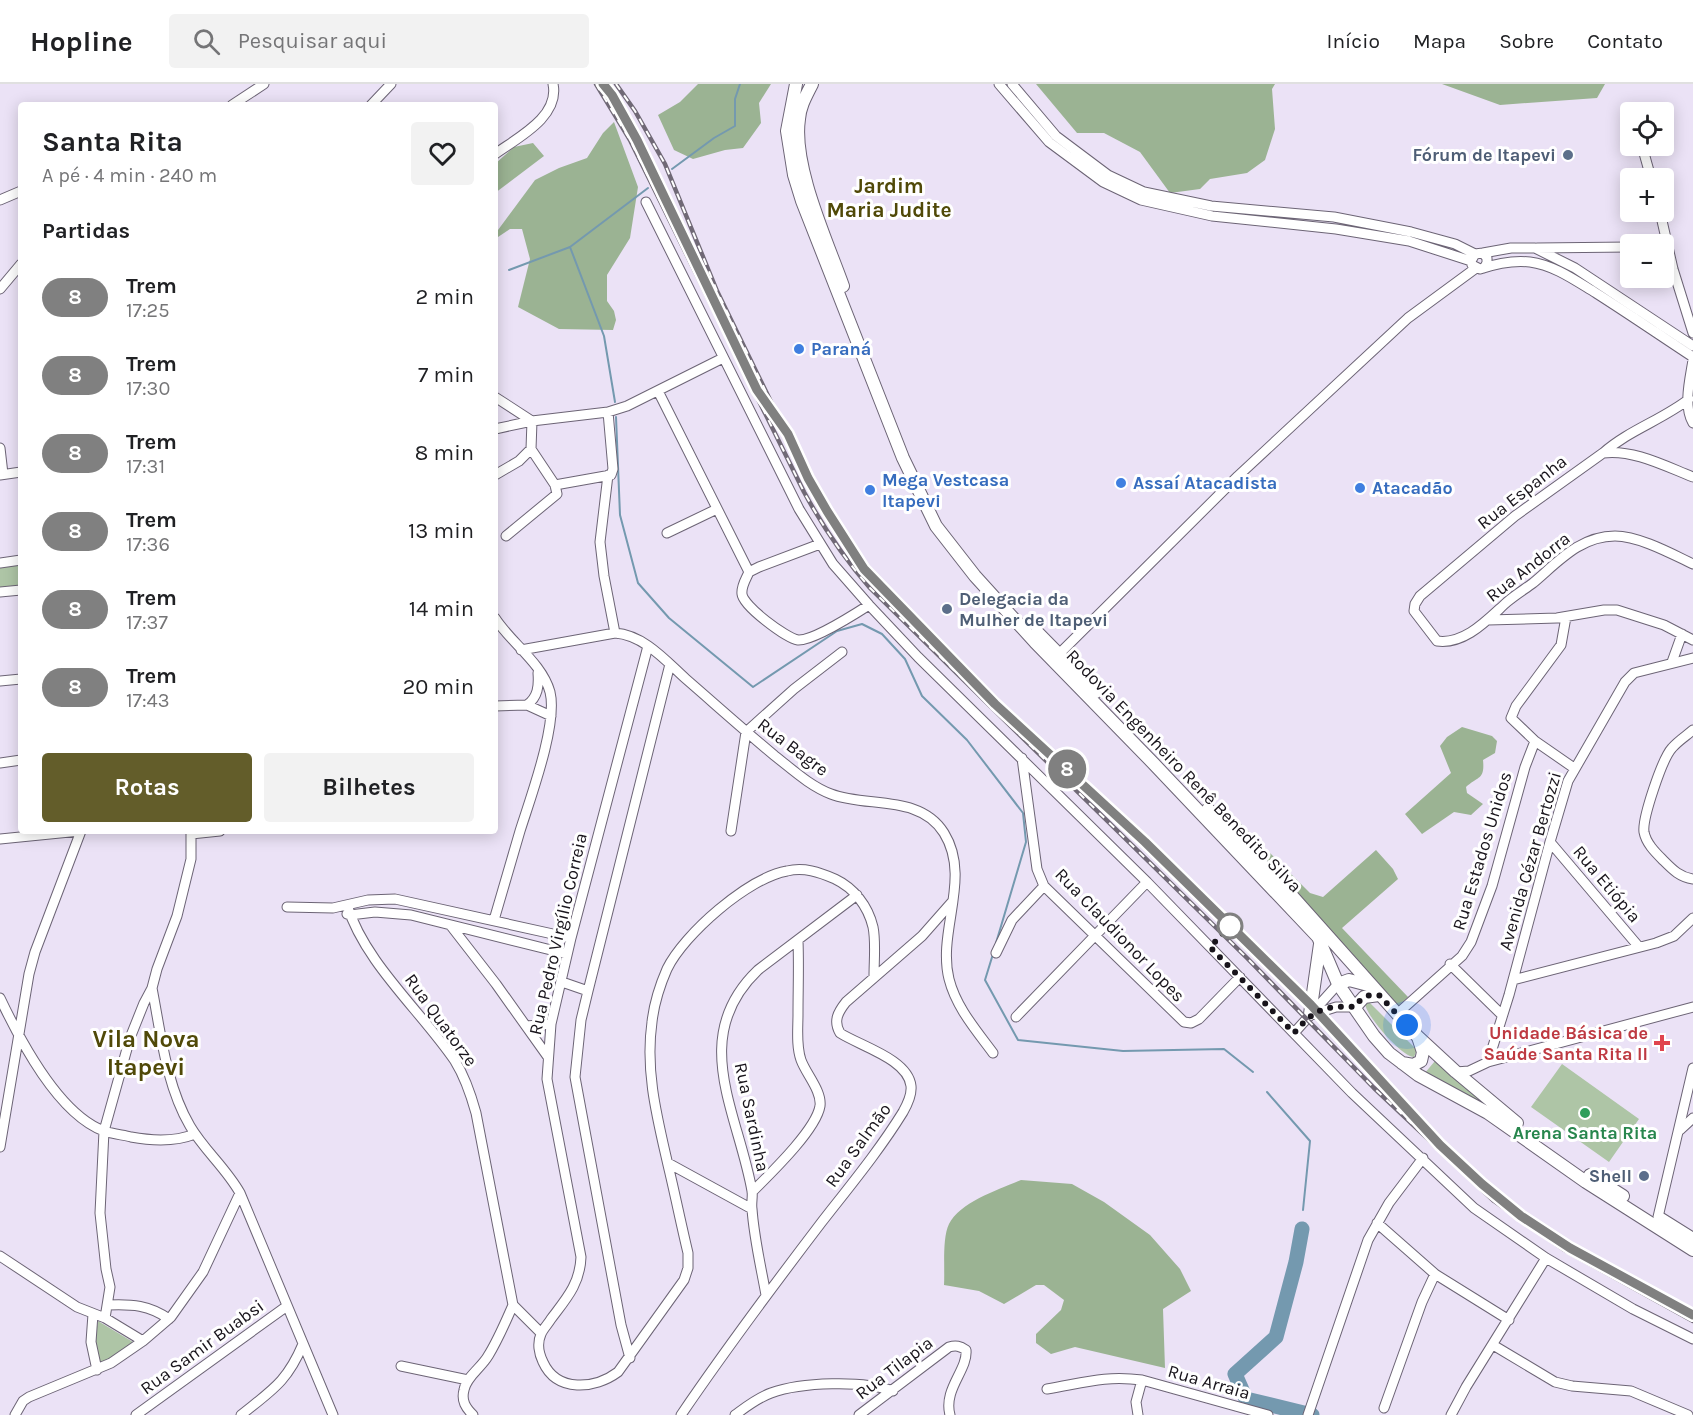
<!DOCTYPE html>
<html lang="pt">
<head>
<meta charset="utf-8">
<style>
	body { margin:0; font-family:Karla,sans-serif; background:#f2f2f2; color:#202124; height:100vh; display:flex; flex-direction:column; font-size:22px; white-space:nowrap }
	* { box-sizing:border-box; margin:0 }
	p { font-size:20px; color:#757577 }
	.icon { flex:none; width:33px; height:33px; fill:none; stroke:currentColor; stroke-width:2; stroke-linecap:round; stroke-linejoin:round }
	.map { position:relative; flex:1; overflow:hidden }
	.drawer { position:absolute; left:18px; top:18px; width:480px; height:732px; display:flex; flex-direction:column; background:#fff; border-radius:6px; box-shadow:0 3px 15px #0003 }
	.drawer>* { flex:none }
	.badge { padding:0 12px; border-radius:20px; font-size:21px; line-height:39px }
	.tools { position:absolute; left:1620px; top:18px; display:grid; gap:12px }
	.tools a { display:grid; place-items:center; width:54px; height:54px; border-radius:6px; background:#fff; box-shadow:0 3px 15px #0003; font-size:30px }
	.you { position:absolute; width:30px; height:30px; margin:-15px; border:4px solid #fff; border-radius:50%; background:#1a73e8; box-shadow:0 0 0 9px #1a73e833 }
	.map>.badge { position:absolute; translate:-50% -50%; box-shadow:0 0 0 3px #fff }
	h2 { padding:0 24px; font-size:22px; line-height:54px }
	.round { display:grid; place-items:center; flex:none; width:63px; height:63px; border-radius:6px; background:#f2f2f2 }
	.head { display:flex; align-items:center; justify-content:space-between; height:102px; padding:0 24px }
	h1 { font-size:28px; font-weight:700; line-height:45px }
	.action { display:flex; gap:12px; margin-top:auto; padding:12px 24px }
	.action a { flex:1; height:69px; border-radius:6px; background:#635d2a; color:#fff; font-size:24px; font-weight:700; line-height:69px; text-align:center }
	.action a+a { background:#f2f2f2; color:#202124 }
	ul { padding:0; list-style:none }
	li { display:flex; align-items:center; gap:18px; height:78px; padding:0 24px }
	li div { flex:1 }
	li b { display:block; font-size:22px }
	li em { font-style:normal }
	li .badge { min-width:66px; font-weight:700; text-align:center }
	header { display:flex; align-items:center; gap:36px; box-sizing:border-box; height:84px; padding:0 30px; background:#fff; border-bottom:2px solid #e0e0e0 }
	header strong { font-size:28px }
	nav { display:flex; gap:33px; margin-inline-start:auto; font-size:21px }
	.search { width:420px; height:54px; background:#f2f2f2; display:flex; align-items:center; gap:15px; box-sizing:border-box; padding:0 21px; border-radius:6px; color:#757577; font-size:22px }
	.map>svg:first-child { display:block }
	.green { fill:#aec5a6 }
	.forest { fill:#9bb393 }
	.lines { fill:none; stroke-linecap:round; stroke-linejoin:round }
	.stream { stroke:#7499af; stroke-width:2 }
	.river { stroke:#7499af; stroke-width:15 }
	.minor-casing { stroke:#6c6475; stroke-width:11 }
	.major-casing { stroke:#6c6475; stroke-width:14 }
	.minor { stroke:#fff; stroke-width:9 }
	.major { stroke:#fff; stroke-width:12 }
	.rail-casing { stroke:#706976; stroke-width:4.5 }
	.rail { stroke:#fff; stroke-width:2; stroke-dasharray:7; stroke-linecap:butt }
	.line-casing { stroke:#fff; stroke-width:14 }
	.line { stroke:#808080; stroke-width:9 }
	.walk { stroke:#18141b; stroke-width:6; stroke-dasharray:0 10.8 }
	.service-dot { fill:#5c6f8a; stroke:#fff; stroke-width:2 }
	.shop-dot { fill:#3f7fe0; stroke:#fff; stroke-width:2 }
	.stop-dot { fill:#fff; stroke:#808080; stroke-width:3 }
	.health-dot { fill:#e0444e; stroke:#fff; stroke-width:2 }
	.leisure-dot { fill:#2e9e5b; stroke:#fff; stroke-width:2 }
	.labels { text-anchor:middle; dominant-baseline:central; stroke-width:6; stroke-linejoin:round; paint-order:stroke }
	.service-label { font-size:18px; font-weight:bold; fill:#4e5e75; stroke:#fff; text-anchor:end }
	.shop-label { font-size:18px; font-weight:bold; fill:#366cbe; stroke:#fff; text-anchor:start }
	.street-label { font-size:18px; fill:#18141b; stroke:#fff }
	.health-label { font-size:18px; font-weight:bold; fill:#be3a42; stroke:#fff; text-anchor:end }
	.leisure-label { font-size:18px; font-weight:bold; fill:#27864d; stroke:#fff }
	.quarter-label { font-size:21px; font-weight:bold; fill:#504908; stroke:#fff }
	.district-label { font-size:24px; font-weight:bold; fill:#504908; stroke:#fff }
</style>
</head>
<body>
<header>
<strong>Hopline</strong>
<div class="search"><svg class="icon" aria-label="search" viewBox="0 0 24 24"><circle cx="10" cy="10" r="6"/><path d="M15 15l6 6"/></svg>Pesquisar aqui</div>
<nav><a>Início</a><a>Mapa</a><a>Sobre</a><a>Contato</a></nav>
</header>
<div class="map">
<svg width="1693" height="1331" viewBox="0 0 1693 1331">
	<rect width="100%" height="100%" fill="#ebe2f6"/>
	<!-- green -->
	<path class="green" d="M21 480V502L0 504V483Z
		M1369 918 1417 966 1414 973C1402 973 1365 931 1365 919Z
		M1435 977 1485 1020 1424 990Z
		M1562 980 1639 1035 1609 1078 1531 1023Z
		M98 1237 133 1258 119 1271 96 1280 93 1264Z"/>
	<!-- forest -->
	<path class="forest" d="M698 0H771L759 19 761 39 743 64 725 66 693 75 674 66 658 31 680 18Z
		M1036 0H1275L1272 5 1275 45 1265 76 1247 89 1210 95 1200 105 1170 109 1140 68 1104 49H1077Z
		M1442 0H1605L1597 14 1500 21Z
		M614 38 638 103 630 154 607 191V217L614 227 616 236 613 246 559 245 518 223 530 175 522 145H510L495 155V147L498 146 535 96 559 84 587 74 603 49Z
		M533 59 544 72 495 109V80L514 63Z
		M1462 643 1492 652 1497 657 1495 669 1483 676C1485 696 1478 692 1466 703L1467 709 1483 720 1471 731 1454 728 1422 750 1405 730 1451 689 1440 662 1447 653Z
		M1237 736 1310 809 1323 813 1376 766 1393 785 1398 795 1342 844 1408 913 1398 922 1231 742Z
		M1021 1096 1072 1100 1104 1118 1150 1151 1180 1185 1191 1207 1163 1225 1165 1284 1075 1263 1051 1270 1036 1259V1250L1061 1226 1064 1216 1044 1201H1036L1004 1220 979 1207 944 1201C945 1185 942 1154 949 1140 960 1118 1000 1105 1021 1096Z"/>
	<g class="lines">
		<!-- stream -->
		<path class="stream" d="M672 85 714 54 735 42V15L740 0
			M570 163 648 104
			M509 186 570 163 604 252 615 318
			M616 333 620 431 638 499 669 534 753 603 837 547 862 540 882 550 905 575 922 612 967 656 1023 729 1026 758 996 859
			M993 870 985 896 1018 956 1123 967 1224 965 1253 988
			M1267 1008 1310 1057 1303 1126"/>
		<!-- river -->
		<path class="river" d="M1302 1145 1296 1178 1276 1253 1235 1290 1246 1315 1312 1331"/>
		<!-- minor casing -->
		<g class="minor-casing">
			<path id="minor" d="M999 0 1049 58 1103 98 1141 116 1212 132 1336 145 1409 157 1471 177
				M1012 0 1056 52 1108 91 1144 108 1211 122 1334 133 1411 148 1455 160 1475 170
				M232 21 264 0
				M371 21 391 0
				M1642 62 1651 94
				M495 70C517 54 560 33 553 0
				M0 116 21 107
				M646 118 799 425 833 480 869 521 918 573 1147 798 1352 1009 1474 1124 1546 1174 1633 1225 1693 1255
				M1660 128 1673 185 1693 249
				M1537 164 1630 163
				M1483 169 1511 164H1535L1575 184 1693 262
				M1484 184 1487 179V174L1483 169 1475 170 1471 177 1472 181 1480 185C1495 180 1513 176 1530 178 1554 181 1576 197 1596 209 1629 230 1661 252 1693 273
				M0 205 21 180
				M1693 276C1690 295 1683 322 1693 339
				M658 307 749 488
				M495 313 532 337
				M495 345 532 337 608 328 627 322 723 274
				M0 364 3 390
				M1603 369C1629 346 1662 336 1689 315
				M0 391 21 388
				M495 391 519 377 531 365 532 337
				M608 391 600 458 604 492 615 549
				M1693 393C1665 382 1633 365 1603 369L1515 432 1420 512 1415 520 1414 527 1437 557C1465 561 1488 535 1507 518 1515 511 1525 505 1533 499 1558 478 1580 452 1615 452 1639 452 1672 470 1693 480
				M555 401 611 391 613 385 608 328
				M667 449 717 425
				M506 452 557 410 555 401 531 365
				M0 479 21 476
				M749 488C746 495 741 502 742 510 743 522 786 554 798 556 813 557 855 530 869 521
				M749 488 759 483 820 460
				M0 508 21 506
				M1566 533 1561 561 1516 622 1511 634 1535 657 1574 684
				M1488 536 1557 534 1604 526H1617L1664 541 1693 556
				M648 562 571 854 551 940 547 995 581 1173C580 1200 566 1215 551 1235 548 1240 543 1245 541 1250 537 1259 539 1270 543 1278 557 1309 595 1305 618 1288L684 1196 688 1184V1169C681 1140 675 1110 668 1081 657 1033 645 987 652 938 654 920 660 901 667 885 684 850 748 794 787 787 804 783 819 788 835 795 854 804 868 822 873 843 876 858 874 876 874 892
				M521 566 615 549C644 551 666 577 686 595 716 621 745 647 775 672 793 686 810 702 831 710 867 724 920 710 944 749 972 794 937 847 949 895 956 923 976 946 993 969
				M1059 570 1238 392 1408 234 1476 184
				M1672 578 1682 550
				M0 597 21 595
				M527 621C538 613 539 602 538 589
				M495 622 527 621 551 632
				M1693 646C1686 652 1678 657 1672 664 1662 675 1642 735 1644 748 1646 759 1655 768 1662 775 1672 785 1679 793 1693 795
				M1022 674 1037 785 1044 802 1184 938 1191 939 1199 935 1240 893
				M0 679 21 676
				M731 747 746 648 794 605 842 568
				M191 750 220 747
				M0 755 80 747
				M1550 758 1639 863
				M347 821C365 879 421 927 455 977 465 993 471 1011 476 1029L513 1221
				M287 823 333 824 368 816 395 815 571 854
				M347 830 350 831 375 828 411 831 567 870
				M494 836C503 806 511 777 520 747 530 715 558 640 550 608 542 579 511 559 495 534
				M451 842 496 900 548 973
				M996 869 1012 836 1044 802
				M1450 880 1502 931
				M1513 896 1656 859 1674 852 1693 834
				M562 898 588 907
				M152 904C161 950 166 1001 190 1042 204 1066 226 1084 240 1109L333 1331
				M0 914C20 956 58 1030 104 1047 113 1050 123 1051 131 1053 153 1057 175 1058 195 1050
				M1397 930 1462 872 1471 858 1492 802 1525 683 1535 657
				M1311 931 1336 923H1355
				M1016 933 1147 798
				M526 942 551 940
				M1294 949 1338 900
				M1488 978 1509 911 1550 758 1568 697 1625 598 1634 589 1693 574
				M1456 988 1469 987 1488 978 1693 923
				M1680 1046 1693 1034
				M0 1063 29 890 35 868 81 747
				M668 1079 752 1125
				M752 1108C770 1090 816 1046 820 1022 822 1007 806 990 801 976 796 962 798 945 798 930 798 906 799 881 798 857
				M1658 1133 1693 984
				M1377 1139 1435 1190 1509 1236
				M0 1172 77 1223 105 1234 143 1257
				M766 1211C761 1183 754 1154 752 1125 751 1119 753 1113 752 1107 738 1028 688 953 758 886L857 811
				M108 1221C132 1220 149 1221 169 1235
				M513 1221 541 1249
				M93 1230 91 1258 97 1286
				M105 1234 110 1203 106 1185 100 1129 104 1047 130 954 144 919 152 904 157 885 177 832 191 775V747
				M1493 1261 1555 1298 1572 1302 1631 1307 1688 1331
				M630 1274 621 1241 575 993 581 936 588 907 670 580
				M401 1282 468 1296
				M1047 1305C1083 1299 1105 1291 1142 1296L1268 1331
				M1384 1324 1422 1218 1435 1190
				M15 1331 23 1317 29 1313 111 1279 143 1257 171 1233 203 1188 240 1109
				M136 1331 287 1222
				M241 1331C272 1306 287 1298 303 1260
				M473 1331C466 1324 461 1317 464 1306 466 1293 481 1284 488 1272 498 1256 505 1239 513 1221
				M681 1331C726 1265 773 1202 821 1139 849 1103 879 1067 903 1028 907 1021 912 1011 911 1002 908 975 860 962 840 949 833 937 838 928 846 918L922 852 952 818
				M735 1331C746 1323 757 1314 771 1309 801 1298 863 1296 893 1307
				M859 1331 949 1263C956 1261 960 1262 966 1266 968 1286 943 1305 950 1331
				M1138 1331 1136 1318 1142 1296
				M1308 1331 1368 1156 1389 1119 1423 1074
				M1451 1331 1466 1303 1546 1174"/>
		</g>
		<!-- major casing -->
		<g class="major-casing">
			<path id="major" d="M796 0 787 47 794 91 802 117 903 374 936 442 975 492 1035 558 1154 680 1318 853 1338 900 1374 952 1389 969 1418 991 1488 1029 1586 1098 1693 1166
				M812 0C806 12 800 22 799 35 792 82 827 157 843 202
				M1037 548 1096 608
				M1208 725 1293 813 1417 952 1456 988 1517 1039
				M1338 900 1349 896 1372 902
				M1355 923 1364 913 1379 911
				M1310 930 1320 860
				M1402 979 1413 981 1421 977 1423 968 1418 953
				M1590 1091 1623 1112
				M1661 1135 1693 1155"/>
		</g>
		<!-- minor -->
		<use href="#minor" class="minor"/>
		<!-- major -->
		<use href="#major" class="major"/>
		<!-- rail casing -->
		<g class="rail-casing">
			<path id="rail" d="M596 0 630 56 804 408C823 443 844 474 870 504L1247 874 1374 1004 1494 1117 1563 1165 1693 1237
				M616 0 635 27 665 80 717 207 808 394 836 444 866 487
				M1038 658C1166 774 1289 897 1406 1024"/>
		</g>
		<!-- rail -->
		<use href="#rail" class="rail"/>
	</g>
	<g class="lines">
		<!-- line casing -->
		<g class="line-casing">
			<path id="line" d="M603 0 612 11 637 56 757 306 788 350 808 394 827 427 864 485 995 620 1145 758 1311 921 1440 1061 1482 1100 1521 1132 1570 1164 1693 1231"/>
		</g>
		<!-- line -->
		<use href="#line" class="line"/>
		<!-- walk -->
		<path class="walk" d="M1230 842 1210 863 1294 949C1314 926 1324 921 1355 923 1361 913 1368 910 1379 911L1407 941"/>
	</g>
	<!-- markers -->
	<g class="service-dot">
		<circle cx="1568" cy="71" r="6"/>
		<circle cx="947" cy="525" r="6"/>
		<circle cx="1644" cy="1092" r="6"/>
	</g>
	<g class="shop-dot">
		<circle cx="799" cy="265" r="6"/>
		<circle cx="1121" cy="399" r="6"/>
		<circle cx="1360" cy="404" r="6"/>
		<circle cx="870" cy="406" r="6"/>
	</g>
	<circle class="stop-dot" cx="1230" cy="842" r="12"/>
	<path class="health-dot" d="M1659 950h6v6h6v6h-6v6h-6v-6h-6v-6h6z"/>
	<circle class="leisure-dot" cx="1585" cy="1029" r="6"/>
	<g class="labels">
		<!-- service labels -->
		<g class="service-label">
			<text x="1556" y="71">Fórum de Itapevi</text>
			<text x="959" y="515" text-anchor="start">Delegacia da<tspan x="959" dy="21">Mulher de Itapevi</tspan></text>
			<text x="1632" y="1092">Shell</text>
		</g>
		<!-- shop labels -->
		<g class="shop-label">
			<text x="811" y="265">Paraná</text>
			<text x="882" y="396">Mega Vestcasa<tspan x="882" dy="21">Itapevi</tspan></text>
			<text x="1133" y="399">Assaí Atacadista</text>
			<text x="1372" y="404">Atacadão</text>
		</g>
		<!-- street labels -->
		<g class="street-label">
			<text transform="translate(1522 408) rotate(-38)">Rua Espanha</text>
			<text transform="translate(1528 483) rotate(-38)">Rua Andorra</text>
			<text transform="translate(793 663) rotate(37)">Rua Bagre</text>
			<text transform="translate(1184 687) rotate(46)">Rodovia Engenheiro Renê Benedito Silva</text>
			<text transform="translate(1482 767) rotate(-73)">Rua Estados Unidos</text>
			<text transform="translate(1530 777) rotate(-74)">Avenida Cézar Bertozzi</text>
			<text transform="translate(1607 800) rotate(50)">Rua Etiópia</text>
			<text transform="translate(558 850) rotate(-77)">Rua Pedro Virgílio Correia</text>
			<text transform="translate(1120 851) rotate(46)">Rua Claudionor Lopes</text>
			<text transform="translate(441 936) rotate(54)">Rua Quatorze</text>
			<text transform="translate(752 1033) rotate(78)">Rua Sardinha</text>
			<text transform="translate(858 1061) rotate(-54)">Rua Salmão</text>
			<text transform="translate(202 1263) rotate(-36)">Rua Samir Buabsi</text>
			<text transform="translate(894 1284) rotate(-37)">Rua Tilapia</text>
			<text transform="translate(1209 1298) rotate(16)">Rua Arraia</text>
		</g>
		<!-- health labels -->
		<g class="health-label">
			<text x="1648" y="949">Unidade Básica de<tspan x="1648" dy="21">Saúde Santa Rita II</tspan></text>
		</g>
		<!-- leisure labels -->
		<g class="leisure-label">
			<text x="1585" y="1049">Arena Santa Rita</text>
		</g>
		<!-- quarter labels -->
		<g class="quarter-label">
			<text x="889" y="102">Jardim<tspan x="889" dy="24">Maria Judite</tspan></text>
		</g>
		<!-- district labels -->
		<g class="district-label">
			<text x="146" y="955">Vila Nova<tspan x="146" dy="28">Itapevi</tspan></text>
		</g>
	</g>
</svg>
<div class="tools">
<a><svg class="icon" aria-label="locate" viewBox="0 0 24 24"><circle cx="12" cy="12" r="6"/><path d="M12 2v4M12 18v4M2 12h4M18 12h4"/></svg></a>
<a>+</a>
<a>−</a>
</div>
<div class="you" style="left:1407px;top:941px"></div>
<b class="badge" style="left:1067px;top:685px;background:#808080;color:#fff">8</b>
<section class="drawer">
<div class="head"><div><h1>Santa Rita</h1><p>A pé · 4 min · 240 m</p></div><a class="round"><svg class="icon" aria-label="heart" viewBox="0 0 24 24"><path d="M12 20l-8-8c-3-5 5-10 8-4 3-6 11-1 8 4z"/></svg></a></div>
<h2>Partidas</h2>
<ul>
<li><span class="badge" style="background:#808080;color:#fff">8</span><div><b>Trem</b><p>17:25</p></div><em>2 min</em></li>
<li><span class="badge" style="background:#808080;color:#fff">8</span><div><b>Trem</b><p>17:30</p></div><em>7 min</em></li>
<li><span class="badge" style="background:#808080;color:#fff">8</span><div><b>Trem</b><p>17:31</p></div><em>8 min</em></li>
<li><span class="badge" style="background:#808080;color:#fff">8</span><div><b>Trem</b><p>17:36</p></div><em>13 min</em></li>
<li><span class="badge" style="background:#808080;color:#fff">8</span><div><b>Trem</b><p>17:37</p></div><em>14 min</em></li>
<li><span class="badge" style="background:#808080;color:#fff">8</span><div><b>Trem</b><p>17:43</p></div><em>20 min</em></li>
</ul>
<div class="action"><a>Rotas</a><a>Bilhetes</a></div>
</section>
</div>
</body>
</html>
